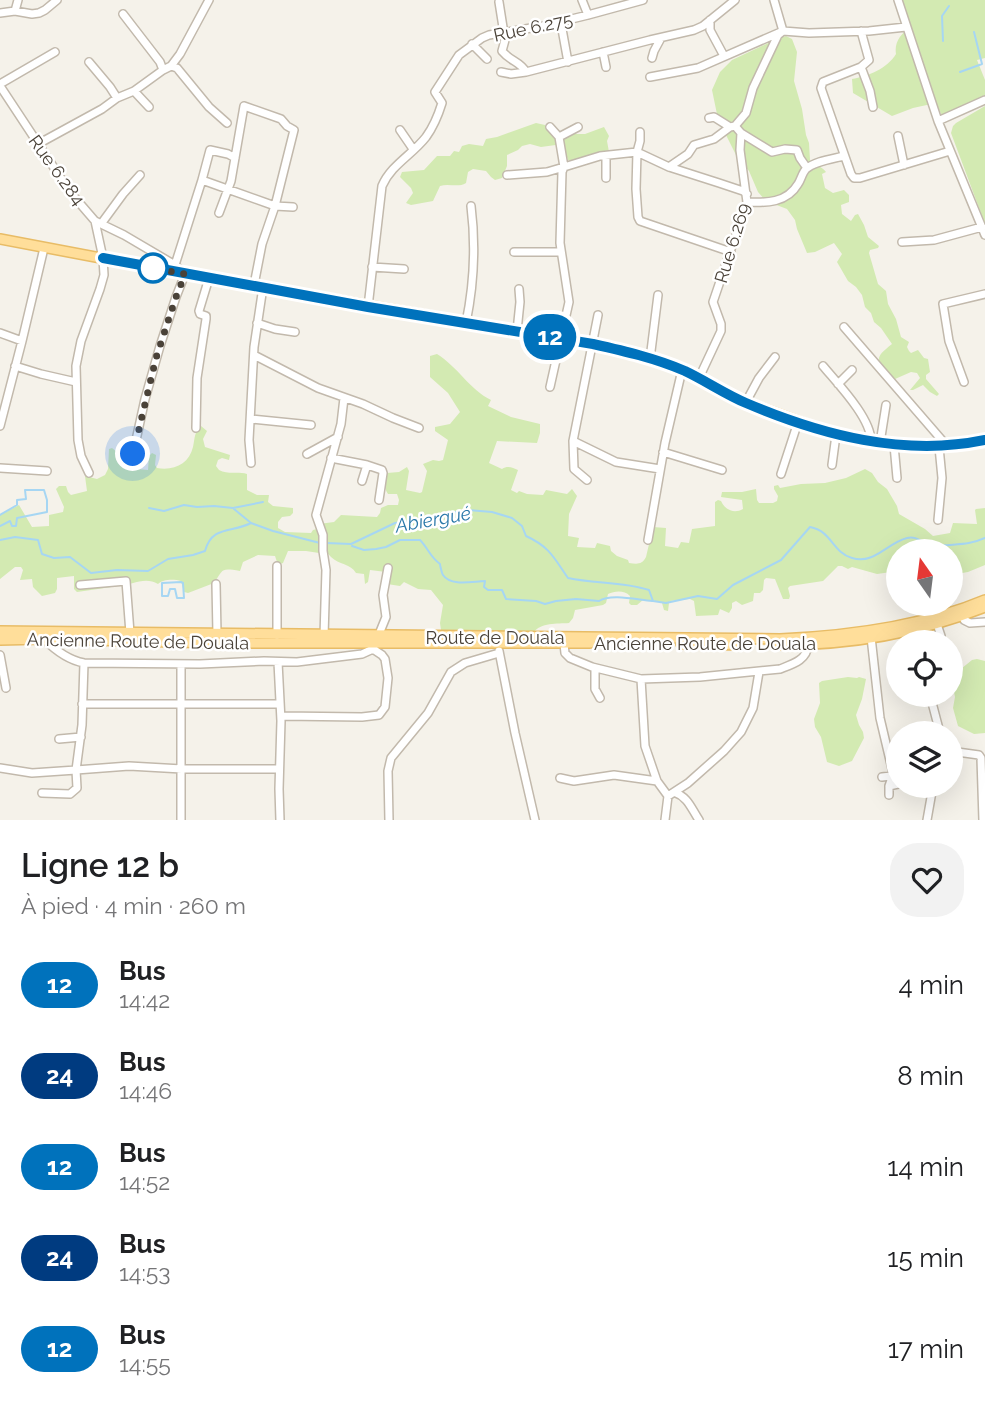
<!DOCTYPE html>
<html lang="fr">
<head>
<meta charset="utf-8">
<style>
	body { margin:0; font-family:Raleway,sans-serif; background:#f2f2f2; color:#202124; height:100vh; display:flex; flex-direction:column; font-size:26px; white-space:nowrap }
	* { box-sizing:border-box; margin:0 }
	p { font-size:23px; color:#757577 }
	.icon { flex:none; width:38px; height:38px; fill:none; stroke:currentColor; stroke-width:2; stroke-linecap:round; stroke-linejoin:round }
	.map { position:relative; height:820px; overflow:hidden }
	.details { display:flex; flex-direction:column; background:#fff; flex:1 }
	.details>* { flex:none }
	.badge { padding:0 14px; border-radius:23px; font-size:24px; line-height:46px }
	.needle { width:46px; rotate:346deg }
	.fabs { position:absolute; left:886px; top:539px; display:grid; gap:14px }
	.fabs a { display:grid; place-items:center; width:77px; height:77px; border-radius:50%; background:#fff; box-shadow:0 7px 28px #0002; font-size:35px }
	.you { position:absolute; width:35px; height:35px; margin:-18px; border:5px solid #fff; border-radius:50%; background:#1a73e8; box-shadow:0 0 0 10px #1a73e833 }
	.map>.badge { position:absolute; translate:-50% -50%; box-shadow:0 0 0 4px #fff }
	.round { display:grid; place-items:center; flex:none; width:74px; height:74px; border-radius:28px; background:#f2f2f2 }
	.head { display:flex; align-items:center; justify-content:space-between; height:119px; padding:0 21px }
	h1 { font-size:33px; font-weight:600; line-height:52px }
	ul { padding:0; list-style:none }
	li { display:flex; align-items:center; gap:21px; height:91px; padding:0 21px }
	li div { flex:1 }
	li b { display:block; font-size:26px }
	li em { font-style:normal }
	li .badge { min-width:77px; font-weight:700; text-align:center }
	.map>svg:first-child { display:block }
	.green { fill:#d3eab2 }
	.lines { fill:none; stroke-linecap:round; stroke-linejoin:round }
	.stream { stroke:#a6d6f3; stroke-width:2 }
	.minor-casing { stroke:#c2b9ac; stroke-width:10 }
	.major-casing { stroke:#e8bc66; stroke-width:12 }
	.minor { stroke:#fff; stroke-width:7 }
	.major { stroke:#ffde9a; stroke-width:9 }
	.line-casing { stroke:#fff; stroke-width:16 }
	.line { stroke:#0072bc; stroke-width:10 }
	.walk { stroke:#4a4238; stroke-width:7; stroke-dasharray:0 12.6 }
	.stop-dot { fill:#fff; stroke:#0072bc; stroke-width:3.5 }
	.labels { text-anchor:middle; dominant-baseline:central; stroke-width:5; stroke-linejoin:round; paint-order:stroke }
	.street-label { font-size:18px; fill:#4a4238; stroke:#fff }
	.water-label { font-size:19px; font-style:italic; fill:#2978a9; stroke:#fff }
</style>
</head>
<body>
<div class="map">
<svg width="985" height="820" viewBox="0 0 985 820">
	<rect width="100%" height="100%" fill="#f5f2ea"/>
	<!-- green -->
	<path class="green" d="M902 0H985V58L977 60 985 80V95L942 116 936 103 913 108 892 116 853 93 852 79C868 76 887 69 896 54 894 42 901 34 910 27Z
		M786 36 792 39 797 52 794 81 802 109 806 135 809 143 810 160C813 165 821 165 826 172L822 174 825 188 833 193 844 190 849 195V202L841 205 842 214 851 221 855 215 858 214 864 225 868 237 879 246 878 248 870 250 869 253 878 284 886 291 888 304 896 319 901 337 909 342 907 347 909 351 911 353 918 350 924 358 928 359 930 372 926 375V379L939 394 937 396 930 392 923 385 913 390H910L920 378 917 373 911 372 895 379C879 361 870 361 892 344L881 328 874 322 871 313 865 307 862 295 856 287 848 281 837 262 842 254 834 243 815 252 807 253 797 229 795 220 787 209 766 201 758 192 749 171 736 155 718 119 712 90 720 72 732 60 779 38Z
		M985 106V224L951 133 953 126 956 123Z
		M536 123 545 125 552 134 569 131 577 134H585L604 127 609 136 607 141 609 152 571 161 568 160 563 144 541 147 530 144 522 146 518 150 507 155V166L502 178 495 180 491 177 486 171 473 169 468 172 466 183C458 188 449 183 440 186L433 201 411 205 406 203 413 193 411 188 400 177 402 172 424 170 437 156H450L454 151 459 152 462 146 469 144 483 146 486 139 497 137Z
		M437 354C458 367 469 389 491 400L488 406 511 417 540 424V433L537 443 497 441 489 463 502 469C508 465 513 468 518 470L511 490 517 493 519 491 527 494 543 495 546 490 567 494 572 489 577 496 569 514 568 536 579 538 577 547 595 548 597 543 610 546 611 551 617 556 628 560 629 563C637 564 642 565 646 557L653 527 666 528 665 546 678 548 681 542 689 543 692 529 715 526V502L718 500 721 501C725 510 734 514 743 509L742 500 721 497 722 492H742L756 489 757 500 759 503H773L777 501 778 496 774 489V486L778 485 780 488 801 484 825 483 846 478 865 469 872 473 878 482 887 489 897 506 899 514 925 529 933 536 950 533 953 523 977 524 975 510 976 509 985 508V565L968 572 951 575 950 551H898V571L877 574 852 567 848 569 842 566H838L823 581 790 586 788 588 790 596 789 599H783L775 579 766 578 764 580 763 590 760 593H754L753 601 742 605 736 601 732 603V608L729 613 720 609 718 615 696 616 694 601 690 599 670 601 669 603 668 611 664 610 662 603 652 600H643L637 605H631L629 603 630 596C624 590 615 591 608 594L606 603 603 605 575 610 573 618 569 623C557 624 541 622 533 633L441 630 440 623 443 605 431 590 418 589 404 582 400 586 387 584 386 572 370 570 368 582 365 584 364 574 356 573C350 563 339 565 331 557 323 550 323 534 319 524L334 522 341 515 377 517 380 513 381 508 388 505H398L399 500 397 494H388C384 489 383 478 387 473L399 472 407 467 409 471 406 490 420 493 422 492 427 471 423 464 433 460 439 461 443 460 448 440 435 431V427L450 424 460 412 448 393 430 377V356Z
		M201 426 207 431 203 439 205 447 230 455 229 460 222 458 218 460 216 466 219 470C228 475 238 471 247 474V490L257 495H269L268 502 273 506 293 508V513L290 516 282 517 278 522V528L285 532 311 533 313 530 317 529 320 538 319 553 306 551H288L283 563 278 565 275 556 258 555 243 562 240 571C220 568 224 569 214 583L188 593 184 592 181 581C174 579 163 579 158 584 145 576 132 585 118 586 105 588 91 590 77 592L74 589V576L57 578V589L55 593 42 596 33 587 32 579 20 580 23 570 21 567H15L0 579V515L19 505 32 527 49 526V515L63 512 64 507 56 489 59 486H66L68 492 71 495 87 491 85 476 97 479 105 475 108 469 109 449 112 448 117 452 130 453 131 467 137 469 148 470 149 456 152 453 156 455 155 465 157 468C174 471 189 464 193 447 195 438 194 432 201 426Z
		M977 659 985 661V733L974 734 958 726 953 708 955 697 951 677 972 660Z
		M848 677 857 678 859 677 866 679 862 699 856 715 859 725 863 732 864 738 852 761 839 766 827 762 821 737 815 727 814 719 820 703 819 683 822 681Z"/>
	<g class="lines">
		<!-- stream -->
		<path class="stream" d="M943 41 942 16 949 6
			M960 72 982 64 974 32
			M149 508 164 511 184 505 197 507 214 506 233 508 263 502
			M234 509 251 523
			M0 515 17 505V500L26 499 25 490H44L47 500V512L17 518 16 526H12L10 521 0 526
			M0 540 15 537 38 540 42 554 54 558 70 557 91 573 117 570 148 571 168 559 193 555 205 551C212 525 232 533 251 523L273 531 320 543
			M326 543 351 544 395 523 431 519 444 514 468 510 492 512 512 518 522 526 526 536C550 547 554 558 568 578 595 584 622 581 649 590L653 601 666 603 698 596 717 599 733 585 781 560 810 527C832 531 832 552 852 558 874 565 887 543 907 538 917 535 923 544 932 546 938 548 942 545 948 545 961 544 972 544 985 538
			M352 546 364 550 376 549 386 547 400 540H420C428 548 430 557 440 564 440 565 442 574 443 575 451 587 474 581 485 581L484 587 488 590H502L506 599 536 601 545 604 556 601 576 599 599 601C611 593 638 600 652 601
			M181 582 183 583 184 598H177L175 589H170L168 596H162V583Z"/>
		<!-- minor casing -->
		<g class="minor-casing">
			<path id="minor" d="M582 0 588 15
				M898 0 938 121 985 235
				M499 2 505 40 502 51C511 62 520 61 526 72L650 40 694 30 703 26 735 0
				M15 11 18 0
				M0 13 15 11 32 14 39 13 45 10 57 0
				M123 14 160 62 163 70
				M710 20V30L724 56
				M564 21 562 29 568 62
				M861 31 869 60 861 67 823 82 821 88 851 174 854 178H860L950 151
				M472 44 487 59
				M603 52 606 67
				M652 58 654 51 661 38
				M89 62 110 87 117 98
				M171 66 177 68 209 107 227 123
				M861 67 870 91 873 107
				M501 72 511 74 526 72
				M650 77 698 68 783 31 774 0
				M0 84 55 52
				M0 86 70 192 95 221 103 258 104 275 100 289 81 341 76 366 78 440 81 456 89 473
				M134 91 149 107
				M709 118 714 117 730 127
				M938 121 985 100
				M400 130 413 149
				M640 132V141L637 152 636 189 638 217 640 221 731 252
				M741 133 772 152 785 149 797 150 800 158 807 168
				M898 136 904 165
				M559 137 578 127
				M38 144 102 109 117 98 134 91 163 70 171 66 180 54 209 0
				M669 167 688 154 694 145 714 139 730 127 735 126
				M507 175 547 172 564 167 559 137 550 127
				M606 178V156
				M202 180 210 150 228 154 235 158
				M747 202C766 203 787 203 798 184 801 180 802 173 806 169 815 161 832 159 844 156
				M219 213 231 181 244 106 281 119 287 126 294 130 275 206 262 244 254 285
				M95 221 124 235 175 265
				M101 224 123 194 140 175
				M902 242 934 240 982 227
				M514 252H561
				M372 267 404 269
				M368 307 382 186C391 165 412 155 426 137 434 126 438 116 442 103L435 92 459 55 482 38 489 35 543 26 588 15 643 0
				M598 315 573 441 616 462 660 469
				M257 323 275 329 295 332
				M466 323C474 284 476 246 471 206
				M844 327 947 446
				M517 331 520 302 519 289
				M0 333 22 341
				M254 355 318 388 363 404 393 418 419 428
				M650 359 658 295
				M15 366 41 374 76 382
				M823 366C838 384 871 418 871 441
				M699 378 721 331V324L713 302 747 202 740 150 741 133 735 126 746 113 753 88 778 35 783 31 809 33 869 31 906 27
				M964 382 949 341 943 304 985 294
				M838 384 852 370
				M550 387 569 302 560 243 562 172 564 167 600 156 637 152 669 167 719 183 743 191 747 194
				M746 402 759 378 775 357
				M251 419 311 425
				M0 426 22 341 44 248
				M196 428 197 378 206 319V316L200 314 199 311 209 278
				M573 441 574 469 587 480
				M880 443 886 405
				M894 445 897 478
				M663 452 722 470
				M133 454 145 399 160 346 176 297 185 274 175 265 202 180 275 206 293 207
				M307 454 338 437
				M331 458 367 465 382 470 383 473 379 500
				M251 463 249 440 254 347 263 287
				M832 465 836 435
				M0 468 47 471
				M781 474 798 422
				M362 481 367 465
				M938 520 942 478 939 447
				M648 540 665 443 682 370
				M216 584 217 634
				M80 585 126 581 130 633
				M963 616 964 620 970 623 985 622
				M277 635V566
				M324 636 326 570 323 551V535L316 515 341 424 344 398
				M871 637 880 718 893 773 891 776
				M44 639C55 650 68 660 84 663L200 664 264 661 297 662 362 654 373 649 386 617 383 595 388 568
				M937 642 941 636 937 624
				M564 644 565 653 570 658 592 667 641 679 700 677 780 669C793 664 807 660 808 645
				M499 651 515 733 535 820
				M0 655 6 688
				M278 662 281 721 279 789 280 820
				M181 664V820
				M595 668V689L600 698
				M641 679 645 746 657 781 668 796 665 820
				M930 695 940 733
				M82 704H280
				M281 716 362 717 379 715 385 707 388 678 385 659 382 655 373 649
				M59 739 81 737
				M950 751 979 755 981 758 983 820
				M0 768 32 773 76 770 82 725 84 663
				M882 777 891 776V780L889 786
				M560 778 574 781 614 775 657 781
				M674 792C688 797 691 808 699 820
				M42 793 70 794 77 788 76 770 129 766 182 769H279
				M889 795V786L898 784
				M668 796 688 783 724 751 741 732 753 708 759 672
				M389 820 388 771 391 758 428 713 451 672 465 663 499 653
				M927 820 933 786"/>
		</g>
		<!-- major casing -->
		<g class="major-casing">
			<path id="major" d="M0 239 175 272 593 344 623 351 682 370 746 402 836 435 894 445 939 447 985 440
				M0 631 780 639C848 636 921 627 985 600
				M0 640 43 639 218 643H590
				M681 644 747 645
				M779 645C848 645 920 633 985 607"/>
		</g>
		<!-- minor -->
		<use href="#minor" class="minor"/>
		<!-- major -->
		<use href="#major" class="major"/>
	</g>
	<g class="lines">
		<!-- line casing -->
		<g class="line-casing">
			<path id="line" d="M103 258 368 307 593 344C624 351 655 358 685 371 706 381 725 394 746 403 821 435 904 457 985 440"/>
		</g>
		<!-- line -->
		<use href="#line" class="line"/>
		<!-- walk -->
		<path class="walk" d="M133 454 156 358 176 297 185 274 147 267 153 268"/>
	</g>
	<!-- markers -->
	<circle class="stop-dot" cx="153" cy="268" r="14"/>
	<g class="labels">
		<!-- street labels -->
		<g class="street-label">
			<text transform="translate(533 27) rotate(-12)">Rue 6.275</text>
			<text transform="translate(57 170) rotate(54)">Rue 6.284</text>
			<text transform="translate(732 243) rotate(-73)">Rue 6.269</text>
			<text x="495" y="637">Route de Douala</text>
			<text transform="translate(138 641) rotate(1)">Ancienne Route de Douala</text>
			<text x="705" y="643">Ancienne Route de Douala</text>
		</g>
		<!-- water labels -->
		<g class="water-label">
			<text transform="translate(433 519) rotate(-10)">Abiergué</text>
		</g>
	</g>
</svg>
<div class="fabs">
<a><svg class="needle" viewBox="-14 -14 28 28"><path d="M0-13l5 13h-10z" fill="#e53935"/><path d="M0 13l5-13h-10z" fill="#757577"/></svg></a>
<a><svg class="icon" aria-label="locate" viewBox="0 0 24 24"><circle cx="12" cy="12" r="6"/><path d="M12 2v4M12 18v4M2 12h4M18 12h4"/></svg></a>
<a><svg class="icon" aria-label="layers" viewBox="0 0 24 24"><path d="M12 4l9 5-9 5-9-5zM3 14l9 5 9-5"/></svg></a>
</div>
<div class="you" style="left:133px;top:454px"></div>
<b class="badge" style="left:550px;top:337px;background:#0072bc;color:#fff">12</b>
</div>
<section class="details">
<div class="head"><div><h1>Ligne 12 b</h1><p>À pied · 4 min · 260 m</p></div><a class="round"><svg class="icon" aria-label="heart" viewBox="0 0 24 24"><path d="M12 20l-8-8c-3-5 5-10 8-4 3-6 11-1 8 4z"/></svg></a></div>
<ul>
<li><span class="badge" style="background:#0072bc;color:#fff">12</span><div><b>Bus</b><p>14:42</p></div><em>4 min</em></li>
<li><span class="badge" style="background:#003b80;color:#fff">24</span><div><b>Bus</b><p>14:46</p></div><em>8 min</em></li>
<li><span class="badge" style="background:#0072bc;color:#fff">12</span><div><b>Bus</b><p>14:52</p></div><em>14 min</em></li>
<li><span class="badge" style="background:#003b80;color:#fff">24</span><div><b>Bus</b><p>14:53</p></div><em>15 min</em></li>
<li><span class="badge" style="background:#0072bc;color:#fff">12</span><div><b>Bus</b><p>14:55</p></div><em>17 min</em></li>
</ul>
</section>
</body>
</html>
